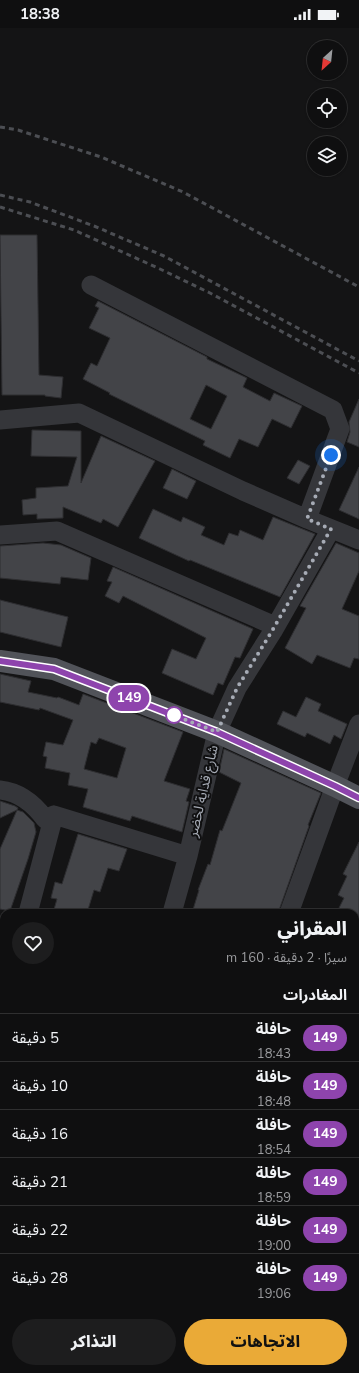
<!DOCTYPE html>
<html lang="ar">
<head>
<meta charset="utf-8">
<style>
	body { margin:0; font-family:"Nunito Sans","Noto Sans Arabic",sans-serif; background:#1d1d1e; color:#f1f3f6; direction:rtl; height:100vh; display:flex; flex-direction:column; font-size:15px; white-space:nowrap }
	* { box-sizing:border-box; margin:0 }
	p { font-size:13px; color:#9b9c9f }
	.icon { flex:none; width:22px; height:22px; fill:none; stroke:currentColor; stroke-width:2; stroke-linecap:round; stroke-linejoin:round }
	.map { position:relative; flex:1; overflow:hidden; direction:ltr }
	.panel { position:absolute; left:0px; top:881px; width:359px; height:464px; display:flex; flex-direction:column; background:#0f0f10; border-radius:12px 12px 0 0; box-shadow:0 1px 3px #0004,0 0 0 1px #2f2f30; direction:rtl }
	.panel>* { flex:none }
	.badge { padding:0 8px; border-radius:13px; font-size:14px; line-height:26px }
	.needle { width:26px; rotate:207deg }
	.tools { position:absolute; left:307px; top:12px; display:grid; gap:8px }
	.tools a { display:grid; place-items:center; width:40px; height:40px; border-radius:50%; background:#0f0f10; box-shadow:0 1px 3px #0004,0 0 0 1px #2f2f30; font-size:20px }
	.you { position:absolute; width:20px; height:20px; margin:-10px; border:3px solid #fff; border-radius:50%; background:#1a73e8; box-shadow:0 0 0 6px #1a73e833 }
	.map>.badge { position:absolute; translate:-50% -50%; box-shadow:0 0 0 2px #fff }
	h2 { padding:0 12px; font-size:15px; line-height:36px }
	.round { display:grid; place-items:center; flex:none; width:42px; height:42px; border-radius:21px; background:#1d1d1e }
	.summary { display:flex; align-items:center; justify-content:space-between; height:68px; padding:0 12px }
	h1 { font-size:19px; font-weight:800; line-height:30px }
	.action { display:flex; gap:8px; margin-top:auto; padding:8px 12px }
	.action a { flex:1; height:46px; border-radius:24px; background:#eaaa37; color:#111; font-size:16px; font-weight:800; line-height:46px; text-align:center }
	.action a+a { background:#1d1d1e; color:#f1f3f6 }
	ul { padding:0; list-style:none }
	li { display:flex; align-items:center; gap:12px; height:48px; padding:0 12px; border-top:1px solid #2f2f30 }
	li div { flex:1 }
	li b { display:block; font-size:15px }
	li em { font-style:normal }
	li .badge { min-width:44px; font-weight:700; text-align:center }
	.status { display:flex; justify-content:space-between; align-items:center; height:28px; padding:0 20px; background:#0f0f10; direction:ltr }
	.status svg { height:11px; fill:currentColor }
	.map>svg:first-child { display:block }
	.building { fill:#434448; stroke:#2e2e31; fill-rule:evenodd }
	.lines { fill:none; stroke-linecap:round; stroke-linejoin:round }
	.minor { stroke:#35363a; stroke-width:19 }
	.major { stroke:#515359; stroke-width:22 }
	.rail { stroke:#4c4e53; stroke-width:3; stroke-dasharray:5 4; stroke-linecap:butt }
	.line-casing { stroke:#fff; stroke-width:9 }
	.line { stroke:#8e44ad; stroke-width:6 }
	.walk { stroke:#a6abb5; stroke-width:4; stroke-dasharray:0 7.2 }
	.stop-dot { fill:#fff; stroke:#8e44ad; stroke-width:2 }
	.labels { text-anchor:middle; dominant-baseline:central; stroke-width:4; stroke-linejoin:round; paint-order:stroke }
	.street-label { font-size:14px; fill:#a6abb5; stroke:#0f0f10 }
</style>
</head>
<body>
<div class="status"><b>18:38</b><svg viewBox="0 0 49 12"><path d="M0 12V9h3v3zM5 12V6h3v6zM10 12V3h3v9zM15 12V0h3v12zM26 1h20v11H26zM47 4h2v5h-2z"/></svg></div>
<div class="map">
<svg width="359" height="1345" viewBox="0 0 359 1345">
	<rect width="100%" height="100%" fill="#141415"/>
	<!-- building -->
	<path class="building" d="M0 207H37L39 347 63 349 61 370 45 368V367H2Z
		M98 273 207 329V331L247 350 243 359 270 373 274 365 302 378 291 400 272 391 258 419 239 411 230 430 203 417 205 413 109 366 110 365 83 351 91 335 97 338 110 310 89 300 99 280 95 278ZM206 357 227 368 211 401 190 391Z
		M359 371V419L347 414 350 404 349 394Z
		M32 402 81 403V455L101 408 155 433 118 499 103 491 101 495 63 479V490L37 491V486L23 487 22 472 36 470V460L68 458 77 429 31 428Z
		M298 432 310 438 299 456 287 450Z
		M359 439V491L339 482Z
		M172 441 196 453 187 471 163 460Z
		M153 481 181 494 183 489 205 499 201 507 224 517 229 505 238 508 240 502 263 512 273 489 315 506 280 569 190 532 189 533 139 510Z
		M43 515 61 517 91 530 88 552 61 549 60 556 0 550V518Z
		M336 515 359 525V543L342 581 359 588V631L354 630 350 640 317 627 312 636 285 620 306 580 300 578Z
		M113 539 253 601 240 630 235 629 223 657 218 655 213 667 162 645 172 621 196 631 206 610 123 568 119 575 105 568 112 554 107 553Z
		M0 572 68 589 61 619 0 604Z
		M0 646 31 653 28 664 57 670 58 669 79 677 83 666 183 704 164 753 190 761 186 773 189 774 182 804 132 788 130 793 83 779 88 761 68 757 70 745 45 740 47 729 43 728 46 714 63 717 73 692 40 680 39 682 0 674ZM99 710 126 720 117 750 84 741 91 714 96 716Z
		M306 669 321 676 318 683 347 696 341 711 334 707 330 716 307 705 305 709 277 696 283 683 296 689Z
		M224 721 321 765 308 797 309 798 278 885H192L199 862H198L208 836 210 837 220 802 222 803 241 755 219 744Z
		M0 773 15 778 18 780 17 782 0 790Z
		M17 782 23 784 34 795 36 804 28 831 10 883 0 881V821Z
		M78 806 127 821 119 843 108 840 100 864 94 862 87 885H53L57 871 51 870 55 854 62 856Z
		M359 814V890L355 888V885H349L339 880 344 870 338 867 347 848 343 846Z"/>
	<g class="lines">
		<!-- minor -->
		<path class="minor" d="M91 257 333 382 340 401 307 491
			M0 392 79 385 243 463 307 491 359 512
			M0 507 57 503 275 598
			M0 762C19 764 34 776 45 791L54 787 28 885
			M54 787 188 828
			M172 885 188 828 217 704 237 660 273 603 331 501
			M289 885 335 758 359 696
			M0 989 4 974
			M355 1035 359 1023
			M355 1166 359 1168
			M0 1170 4 1171
			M0 1279H4
			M49 1345 51 1341
			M124 1345 125 1341"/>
		<!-- major -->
		<path class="major" d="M0 633 54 641 217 704 335 758 359 770"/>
		<!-- rail -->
		<path class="rail" d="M0 99 18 102 101 129 183 164 359 259
			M0 167 30 174 94 198 164 228 359 333
			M0 179 74 202 160 241 210 265 359 345"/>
	</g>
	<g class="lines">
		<!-- line casing -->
		<g class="line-casing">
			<path id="line" d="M0 633 54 641 217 704 335 758 359 770"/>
		</g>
		<!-- line -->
		<use href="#line" class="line"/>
		<!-- walk -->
		<path class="walk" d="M174 687H173L217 704 237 660 272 603 331 501 307 491 331 427"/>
	</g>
	<!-- markers -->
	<circle class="stop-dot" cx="174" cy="687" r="8"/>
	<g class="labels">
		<!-- street labels -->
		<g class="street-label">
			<text transform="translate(203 763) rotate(-77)">شارع قداية لخضر</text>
		</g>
	</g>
</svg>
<div class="tools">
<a><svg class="needle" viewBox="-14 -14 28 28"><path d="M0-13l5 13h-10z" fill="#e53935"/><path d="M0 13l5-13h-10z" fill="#9b9c9f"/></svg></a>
<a><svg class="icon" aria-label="locate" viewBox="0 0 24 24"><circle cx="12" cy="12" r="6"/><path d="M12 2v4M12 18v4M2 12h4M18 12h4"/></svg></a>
<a><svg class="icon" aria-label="layers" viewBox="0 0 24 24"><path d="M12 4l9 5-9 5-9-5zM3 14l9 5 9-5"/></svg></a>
</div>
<div class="you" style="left:331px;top:427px"></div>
<b class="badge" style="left:129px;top:670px;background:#8e44ad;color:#fff">149</b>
<section class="panel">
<div class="summary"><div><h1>المقراني</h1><p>سيرًا · 2 دقيقة · 160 m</p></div><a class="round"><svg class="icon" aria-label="heart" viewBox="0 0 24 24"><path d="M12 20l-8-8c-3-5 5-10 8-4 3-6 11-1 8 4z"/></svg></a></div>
<h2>المغادرات</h2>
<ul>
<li><span class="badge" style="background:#8e44ad;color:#fff">149</span><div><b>حافلة</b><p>18:43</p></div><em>5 دقيقة</em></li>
<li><span class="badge" style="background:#8e44ad;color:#fff">149</span><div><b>حافلة</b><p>18:48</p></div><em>10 دقيقة</em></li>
<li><span class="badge" style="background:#8e44ad;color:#fff">149</span><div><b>حافلة</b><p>18:54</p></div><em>16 دقيقة</em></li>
<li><span class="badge" style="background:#8e44ad;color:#fff">149</span><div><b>حافلة</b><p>18:59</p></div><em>21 دقيقة</em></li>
<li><span class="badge" style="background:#8e44ad;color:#fff">149</span><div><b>حافلة</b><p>19:00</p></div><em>22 دقيقة</em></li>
<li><span class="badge" style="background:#8e44ad;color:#fff">149</span><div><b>حافلة</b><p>19:06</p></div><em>28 دقيقة</em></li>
</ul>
<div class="action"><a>الاتجاهات</a><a>التذاكر</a></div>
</section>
</div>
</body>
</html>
